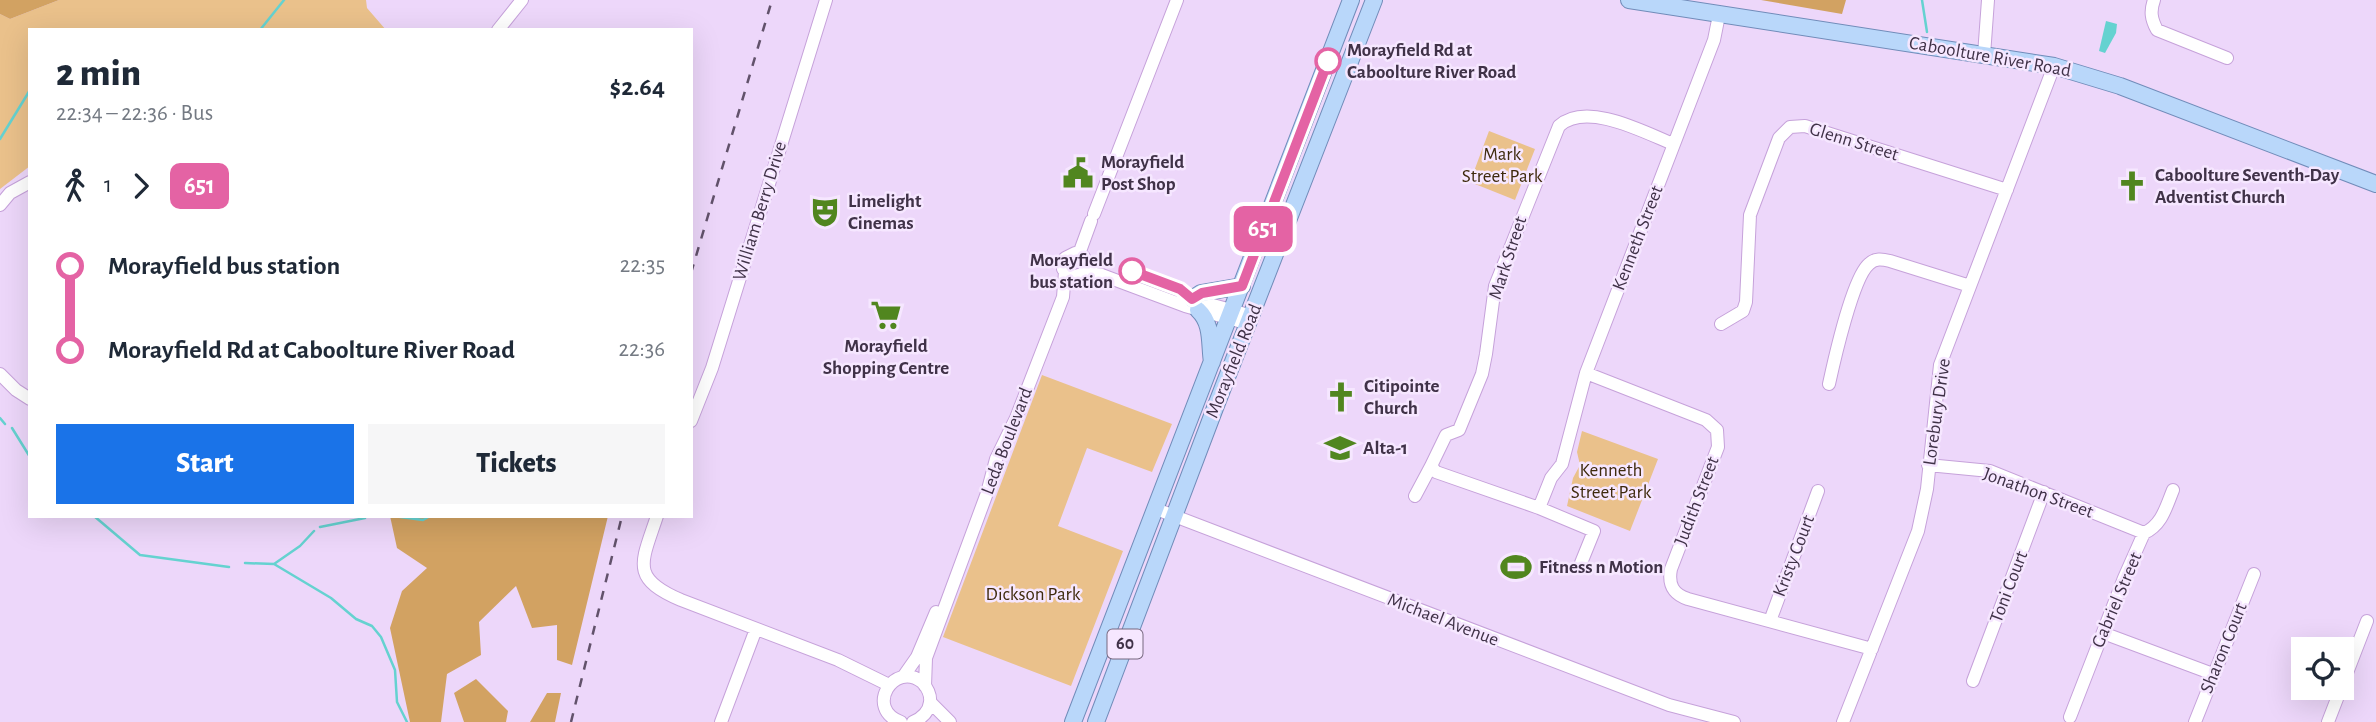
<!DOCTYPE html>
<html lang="en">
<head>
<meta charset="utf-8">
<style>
	body { margin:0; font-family:"Alegreya Sans",sans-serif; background:#f6f6f7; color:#1f2937; height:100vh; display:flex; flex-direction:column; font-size:26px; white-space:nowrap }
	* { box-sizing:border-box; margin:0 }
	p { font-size:23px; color:#747a83 }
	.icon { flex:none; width:38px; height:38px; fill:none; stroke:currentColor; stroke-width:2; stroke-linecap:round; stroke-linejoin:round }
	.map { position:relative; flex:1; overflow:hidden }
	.sheet { position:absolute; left:28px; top:28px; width:665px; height:490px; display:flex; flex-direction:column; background:#fff; border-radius:0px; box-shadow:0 7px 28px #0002 }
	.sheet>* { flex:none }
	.badge { padding:0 14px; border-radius:10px; font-size:24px; line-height:46px }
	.fabs { position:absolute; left:2291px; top:637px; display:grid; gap:14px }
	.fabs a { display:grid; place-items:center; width:63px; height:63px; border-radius:0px; background:#fff; box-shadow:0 7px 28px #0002; font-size:35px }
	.map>.badge { position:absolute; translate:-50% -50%; box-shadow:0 0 0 4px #fff }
	.legs { display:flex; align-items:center; gap:10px; height:77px; padding:0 28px; font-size:23px }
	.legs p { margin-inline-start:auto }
	.head { display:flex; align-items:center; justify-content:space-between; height:119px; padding:0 28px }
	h1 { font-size:38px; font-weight:800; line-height:52px }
	.primary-button { display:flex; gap:14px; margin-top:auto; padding:14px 28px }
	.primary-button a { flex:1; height:80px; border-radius:0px; background:#1a73e8; color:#fff; font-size:28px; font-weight:800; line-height:80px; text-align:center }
	.primary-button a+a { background:#f6f6f7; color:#1f2937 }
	ul { padding:0 28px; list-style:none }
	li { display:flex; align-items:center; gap:24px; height:84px; font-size:26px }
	li i { display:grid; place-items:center; width:10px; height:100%; margin:0 9px; background:currentColor }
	li i::after { content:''; width:18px; height:18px; margin:-9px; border:5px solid; border-radius:50%; background:#fff }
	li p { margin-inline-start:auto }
	li:first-child i { background:linear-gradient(#0000 50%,currentColor 0) }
	li:last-child i { background:linear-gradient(currentColor 50%,#0000 0) }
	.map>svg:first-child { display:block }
	.green { fill:#eac18b }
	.forest { fill:#d2a262 }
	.water { fill:#65d2d0 }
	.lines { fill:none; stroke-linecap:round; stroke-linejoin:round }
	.stream { stroke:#65d2d0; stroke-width:2.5 }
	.minor-casing { stroke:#c6a2da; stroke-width:14 }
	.major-casing { stroke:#718cb9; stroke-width:18 }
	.minor { stroke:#fff; stroke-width:12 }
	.major { stroke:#b9d7fa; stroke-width:16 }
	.rail { stroke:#62526b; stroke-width:2.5; stroke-dasharray:9 9; stroke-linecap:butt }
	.line-1-casing { stroke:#fff; stroke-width:16 }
	.line-1 { stroke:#e463a4; stroke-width:10 }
	.stop-1-dot { fill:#fff; stroke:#e463a4; stroke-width:3.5 }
	.labels { text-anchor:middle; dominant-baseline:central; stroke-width:5; stroke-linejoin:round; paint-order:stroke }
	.shield { fill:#f6e7ff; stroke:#77687f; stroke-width:2 }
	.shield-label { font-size:18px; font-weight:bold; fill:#403248 }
	.stop-label { font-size:19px; font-weight:bold; fill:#403248; stroke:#f6e7ff; text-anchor:start }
	.street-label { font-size:19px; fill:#403248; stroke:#f6e7ff }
	.park-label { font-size:19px; fill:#3e2a0d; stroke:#f6e7ff }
	.poi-label { font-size:19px; font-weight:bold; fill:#403248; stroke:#f6e7ff; text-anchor:start }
</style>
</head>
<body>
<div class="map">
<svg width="2376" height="722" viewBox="0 0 2376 722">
	<rect width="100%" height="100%" fill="#edd7fa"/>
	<!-- green -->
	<path class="green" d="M59 0H366L367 8 386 30H30V166L0 189V14L10 19Z
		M1489 131 1535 149 1515 200 1470 182Z
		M1042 375 1172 424 1152 472 1087 448 1058 526 1123 551 1071 686 943 637Z
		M1582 431 1658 459 1630 531 1567 506 1573 478 1580 465 1577 452Z"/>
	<!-- forest -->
	<path class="forest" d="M0 0H59L10 19 0 14Z
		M1761 0H1846L1842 14Z
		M390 516H608L572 665 557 660V625L532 628 516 586 479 622 481 655 447 674 441 722H410L390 628 402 591 427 568 397 548Z
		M476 679 508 711 506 722H464L454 693Z
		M547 693H561L555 722H530Z"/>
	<!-- water -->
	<path class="water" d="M2106 21 2117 24 2116 33 2105 53 2099 51Z"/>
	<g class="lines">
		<!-- stream -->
		<path class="stream" d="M1922 0 1927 32
			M260 30 284 0
			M0 139 30 90
			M0 418 5 424
			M12 428 30 457
			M94 516 140 555 229 567
			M393 516 423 520 430 516
			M320 527 365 518
			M245 563 274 564 331 598 356 619 372 626 381 637 395 670 397 702 407 722
			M274 564 300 546 314 531"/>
		<!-- minor casing -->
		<g class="minor-casing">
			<path id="minor" d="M2154 0C2150 11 2151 19 2157 30L2227 58
				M498 30 522 0
				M1984 55 1988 0
				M0 205 10 193 30 182
				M1094 214 1177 0
				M1079 254 1091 221
				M1083 274 1087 265 1084 257 1075 253 1065 258 1063 269C1070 279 1074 276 1083 274 1089 272 1097 274 1102 275L1185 306 1249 324
				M1188 298 1252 316
				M1721 324 1743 311 1746 302 1750 215 1779 138 1790 127 1805 126 2007 190
				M1586 373 1706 420 1717 430 1718 447 1671 569C1668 585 1673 594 1688 599L1872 649
				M0 374 16 390 30 399
				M1829 384C1834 361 1853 277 1869 264 1875 258 1882 259 1890 261L1970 286
				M691 421 712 368 826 0
				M1928 465 1990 471 2144 533
				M1415 496 1431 466
				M1539 508 1551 478 1562 464 1586 373 1714 40 1719 15
				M1156 509 1669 705 1734 722
				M657 516C642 562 629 578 681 600L838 660 889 685
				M1581 563 1594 531 1539 508 1436 472 1431 466 1446 435 1459 430 1482 374 1486 354 1495 286 1559 126C1586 101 1644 132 1673 144
				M1770 621 1818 491
				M2103 633 2213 674
				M903 677 917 657 936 612
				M1973 681 2044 492
				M925 686 926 658 987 493 996 459 1016 418 1063 297 1065 272
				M930 702 950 722
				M2070 717 2124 578 2144 533C2162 525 2166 507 2173 490
				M721 722 756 629
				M901 722C864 709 894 660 922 682 927 687 931 695 930 702 929 712 922 718 913 722
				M1843 722 1918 531 1927 489 1940 365 2054 66
				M2195 722 2254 574
				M2328 722 2367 621"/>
		</g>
		<!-- major casing -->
		<g class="major-casing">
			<path id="major" d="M1629 0 2054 66 2120 86 2376 184
				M1192 299 1201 293 1242 286
				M1198 310C1213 324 1209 344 1212 362
				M1073 722 1351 0
				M1096 722 1215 408 1374 0"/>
		</g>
		<!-- minor -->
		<use href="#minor" class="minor"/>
		<!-- major -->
		<use href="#major" class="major"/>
		<!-- rail -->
		<path class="rail" d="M691 273 772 0
			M571 722 622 516"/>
	</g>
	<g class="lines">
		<!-- line-1 casing -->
		<g class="line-1-casing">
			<path id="line-1" d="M1132 271 1180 289 1192 299 1202 293 1242 286 1328 61"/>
		</g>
		<!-- line-1 -->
		<use href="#line-1" class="line-1"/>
	</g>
	<!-- icons -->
	<defs>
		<g id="civic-bare" transform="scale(2.415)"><path d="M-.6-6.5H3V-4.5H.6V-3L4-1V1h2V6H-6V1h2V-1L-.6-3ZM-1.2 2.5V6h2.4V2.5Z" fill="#51861f" stroke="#f6e7ff" stroke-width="2.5" paint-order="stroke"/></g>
		<g id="church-bare" transform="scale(2.415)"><path d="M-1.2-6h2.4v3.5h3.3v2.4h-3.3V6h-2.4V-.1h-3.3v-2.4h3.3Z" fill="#51861f" stroke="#f6e7ff" stroke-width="2.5" paint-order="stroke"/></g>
		<g id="theatre-bare" transform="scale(2.415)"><path d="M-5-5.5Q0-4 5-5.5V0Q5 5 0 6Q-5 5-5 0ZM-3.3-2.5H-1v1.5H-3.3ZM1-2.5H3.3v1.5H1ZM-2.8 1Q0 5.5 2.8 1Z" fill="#51861f" stroke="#f6e7ff" stroke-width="2.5" paint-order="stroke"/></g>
		<g id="supermarket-bare" transform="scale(2.415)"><path d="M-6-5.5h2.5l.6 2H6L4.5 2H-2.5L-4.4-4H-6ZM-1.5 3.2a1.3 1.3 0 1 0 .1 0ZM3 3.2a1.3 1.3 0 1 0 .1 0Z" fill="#51861f" stroke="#f6e7ff" stroke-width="2.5" paint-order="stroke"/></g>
		<g id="school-bare" transform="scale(2.415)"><path d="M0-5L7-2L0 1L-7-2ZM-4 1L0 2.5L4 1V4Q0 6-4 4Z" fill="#51861f" stroke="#f6e7ff" stroke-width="2.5" paint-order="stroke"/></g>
		<g id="stadium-bare" transform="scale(2.415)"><path d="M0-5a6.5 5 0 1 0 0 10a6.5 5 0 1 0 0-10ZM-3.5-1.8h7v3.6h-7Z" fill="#51861f" stroke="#f6e7ff" stroke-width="2.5" paint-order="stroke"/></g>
	</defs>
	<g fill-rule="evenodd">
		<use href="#civic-bare" x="1078" y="173"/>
		<use href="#church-bare" x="2132" y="186"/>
		<use href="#theatre-bare" x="825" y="212"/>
		<use href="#supermarket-bare" x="886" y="315"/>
		<use href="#church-bare" x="1341" y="397"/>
		<use href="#school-bare" x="1340" y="448"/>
		<use href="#stadium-bare" x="1516" y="567"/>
	</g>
	<!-- markers -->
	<g class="stop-1-dot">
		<circle cx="1328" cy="61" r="12"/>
		<circle cx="1132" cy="271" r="12"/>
	</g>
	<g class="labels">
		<!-- shield labels -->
		<rect class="shield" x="1107.5" y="629.5" width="35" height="29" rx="5"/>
		<g class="shield-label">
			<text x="1125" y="644">60</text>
		</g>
		<!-- stop labels -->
		<g class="stop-label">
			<text x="1347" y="50">Morayfield Rd at<tspan x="1347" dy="22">Caboolture River Road</tspan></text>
			<text x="1113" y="260" text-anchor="end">Morayfield<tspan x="1113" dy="22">bus station</tspan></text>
		</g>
		<!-- street labels -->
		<g class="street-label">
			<text transform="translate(1990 57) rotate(10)">Caboolture River Road</text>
			<text transform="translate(1854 142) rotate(17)">Glenn Street</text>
			<text transform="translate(760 211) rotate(-73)">William Berry Drive</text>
			<text transform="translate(1638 238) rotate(-69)">Kenneth Street</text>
			<text transform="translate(1508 258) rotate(-72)">Mark Street</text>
			<text transform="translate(1234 361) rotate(-68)">Morayfield Road</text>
			<text transform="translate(1937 412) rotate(-82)">Lorebury Drive</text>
			<text transform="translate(1007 441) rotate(-69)">Leda Boulevard</text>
			<text transform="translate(2038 493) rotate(20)">Jonathon Street</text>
			<text transform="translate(1697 501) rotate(-69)">Judith Street</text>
			<text transform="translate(1794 556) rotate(-69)">Kristy Court</text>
			<text transform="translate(2009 587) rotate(-69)">Toni Court</text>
			<text transform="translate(2117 600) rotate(-67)">Gabriel Street</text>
			<text transform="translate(1443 620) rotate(21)">Michael Avenue</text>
			<text transform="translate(2224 648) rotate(-68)">Sharon Court</text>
		</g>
		<!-- park labels -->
		<g class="park-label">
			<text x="1502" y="154">Mark<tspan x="1502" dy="22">Street Park</tspan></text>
			<text x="1611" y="470">Kenneth<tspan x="1611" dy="22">Street Park</tspan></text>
			<text x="1033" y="594">Dickson Park</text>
		</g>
		<!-- poi labels -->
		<g class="poi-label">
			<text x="1101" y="162">Morayfield<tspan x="1101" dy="22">Post Shop</tspan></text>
			<text x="2155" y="175">Caboolture Seventh-Day<tspan x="2155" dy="22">Adventist Church</tspan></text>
			<text x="848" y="201">Limelight<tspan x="848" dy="22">Cinemas</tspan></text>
			<text x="886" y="346" text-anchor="middle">Morayfield<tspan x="886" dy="22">Shopping Centre</tspan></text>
			<text x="1364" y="386">Citipointe<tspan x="1364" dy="22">Church</tspan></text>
			<text x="1363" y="448">Alta-1</text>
			<text x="1539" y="567">Fitness n Motion</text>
		</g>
	</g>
</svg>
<div class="fabs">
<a><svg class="icon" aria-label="locate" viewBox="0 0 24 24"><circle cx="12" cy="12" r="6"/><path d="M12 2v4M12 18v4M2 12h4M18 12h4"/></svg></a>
</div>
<b class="badge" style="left:1263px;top:229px;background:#e463a4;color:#fff">651</b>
<section class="sheet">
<div class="head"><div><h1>2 min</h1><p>22:34 – 22:36 · Bus</p></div><b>$2.64</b></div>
<div class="legs"><svg class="icon" aria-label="walk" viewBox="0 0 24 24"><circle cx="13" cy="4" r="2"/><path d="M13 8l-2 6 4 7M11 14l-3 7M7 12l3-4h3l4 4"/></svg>1<svg class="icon" aria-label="forward" viewBox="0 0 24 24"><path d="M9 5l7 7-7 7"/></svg><b class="badge" style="background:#e463a4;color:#fff">651</b></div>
<ul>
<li><i style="color:#e463a4"></i><b>Morayfield bus station</b><p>22:35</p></li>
<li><i style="color:#e463a4"></i><b>Morayfield Rd at Caboolture River Road</b><p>22:36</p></li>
</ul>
<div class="primary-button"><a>Start</a><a>Tickets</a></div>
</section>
</div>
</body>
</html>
